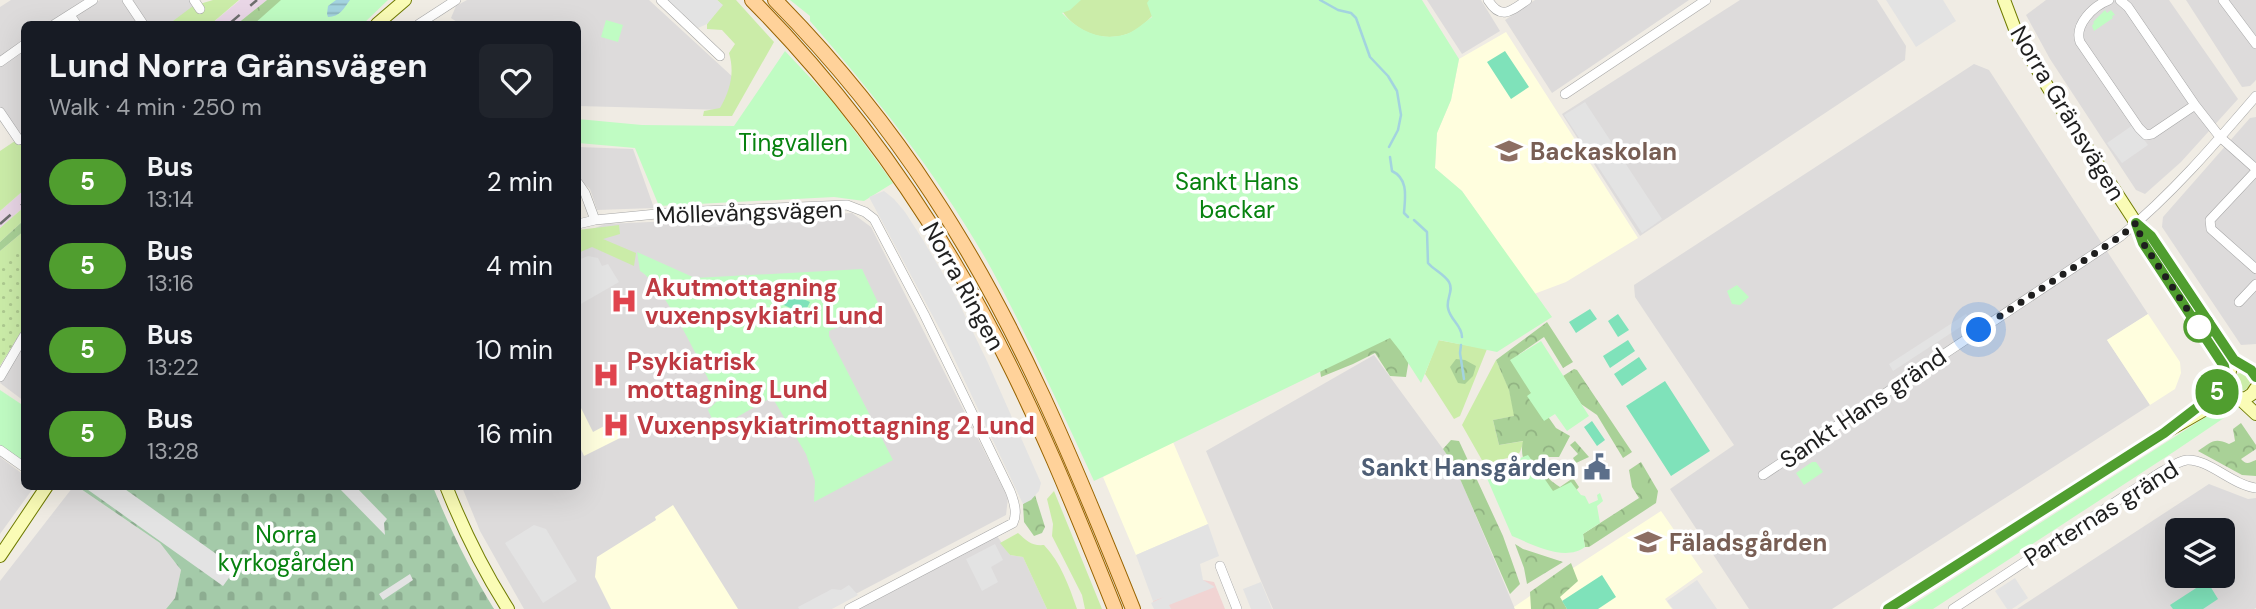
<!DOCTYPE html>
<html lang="en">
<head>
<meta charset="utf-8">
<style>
	body { margin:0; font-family:"DM Sans",sans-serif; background:#20242c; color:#f1f3f6; height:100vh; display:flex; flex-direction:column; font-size:26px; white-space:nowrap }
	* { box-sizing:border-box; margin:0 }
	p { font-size:23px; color:#9ea1a6 }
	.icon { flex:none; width:38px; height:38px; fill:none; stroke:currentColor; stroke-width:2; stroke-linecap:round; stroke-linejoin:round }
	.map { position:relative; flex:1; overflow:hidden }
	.panel { position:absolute; left:21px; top:21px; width:560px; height:469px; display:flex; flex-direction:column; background:#171b24; border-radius:10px; box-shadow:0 7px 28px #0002 }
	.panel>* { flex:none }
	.badge { padding:0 14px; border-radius:23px; font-size:24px; line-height:46px }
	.tools { position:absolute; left:2165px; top:518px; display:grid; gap:14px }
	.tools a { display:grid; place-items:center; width:70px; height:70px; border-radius:10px; background:#171b24; box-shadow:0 7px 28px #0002; font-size:35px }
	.you { position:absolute; width:35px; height:35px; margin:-18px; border:5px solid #fff; border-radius:50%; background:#1a73e8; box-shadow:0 0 0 10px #1a73e833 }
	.map>.badge { position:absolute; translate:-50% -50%; box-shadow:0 0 0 4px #fff }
	.round { display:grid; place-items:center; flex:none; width:74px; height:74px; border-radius:10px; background:#20242c }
	.summary { display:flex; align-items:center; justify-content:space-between; height:119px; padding:0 28px }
	h1 { font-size:33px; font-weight:700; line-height:52px }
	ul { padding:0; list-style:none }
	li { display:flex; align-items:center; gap:21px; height:84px; padding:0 28px }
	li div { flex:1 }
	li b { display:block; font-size:26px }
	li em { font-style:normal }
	li .badge { min-width:77px; font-weight:700; text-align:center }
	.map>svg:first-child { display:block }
	.residential { fill:#dddbdb; fill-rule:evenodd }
	.commercial { fill:#f1d4d3 }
	.industrial { fill:#e9d6e6 }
	.education { fill:#fffede }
	.grass { fill:#cbeca8 }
	.forest { fill:url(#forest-crowns) }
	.cemetery { fill:url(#cemetery-stones) }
	.park { fill:#c0fcc3 }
	.garden { fill:url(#garden-dots) }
	.pitch { fill:#7fe2ba }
	.parking { fill:#e3e3e3 }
	.water { fill:url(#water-rules) }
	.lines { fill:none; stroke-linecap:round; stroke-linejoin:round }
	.stream { stroke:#a3d3df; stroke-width:2.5 }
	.street-casing { stroke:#a6a6a6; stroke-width:10 }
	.secondary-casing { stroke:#6f7b00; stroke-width:14 }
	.primary-casing { stroke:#996400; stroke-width:16 }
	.street { stroke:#fff; stroke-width:9 }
	.secondary { stroke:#fafcb6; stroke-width:12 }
	.primary { stroke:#ffd29a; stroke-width:14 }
	.rail { stroke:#6d6d6d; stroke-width:2.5; stroke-dasharray:14 14; stroke-linecap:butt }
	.line-casing { stroke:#fff; stroke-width:16 }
	.line { stroke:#509e2f; stroke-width:10 }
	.walk { stroke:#1f1f1f; stroke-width:7; stroke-dasharray:0 12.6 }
	.stop-dot { fill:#fff; stroke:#509e2f; stroke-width:3.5 }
	.labels { text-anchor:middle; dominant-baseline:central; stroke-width:7; stroke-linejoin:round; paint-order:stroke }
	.street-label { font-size:24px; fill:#1f1f1f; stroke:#fff }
	.park-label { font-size:24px; fill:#07820f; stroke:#fff }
	.education-label { font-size:24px; font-weight:bold; fill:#785e54; stroke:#fff; text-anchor:start }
	.health-label { font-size:24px; font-weight:bold; fill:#be3a42; stroke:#fff; text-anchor:start }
	.service-label { font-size:24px; font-weight:bold; fill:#4e5e75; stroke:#fff; text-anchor:end }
</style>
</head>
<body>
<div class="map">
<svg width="2256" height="609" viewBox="0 0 2256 609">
	<defs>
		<pattern id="forest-crowns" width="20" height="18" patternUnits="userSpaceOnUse" patternTransform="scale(1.75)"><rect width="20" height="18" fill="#a9d197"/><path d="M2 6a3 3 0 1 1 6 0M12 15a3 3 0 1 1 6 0" fill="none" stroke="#91b382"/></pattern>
		<pattern id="cemetery-stones" width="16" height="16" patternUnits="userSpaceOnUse" patternTransform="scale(1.75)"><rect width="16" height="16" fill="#a4caa9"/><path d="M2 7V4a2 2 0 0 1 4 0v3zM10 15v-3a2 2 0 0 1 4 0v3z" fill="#8dad91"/></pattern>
		<pattern id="garden-dots" width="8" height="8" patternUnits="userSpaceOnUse" patternTransform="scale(1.75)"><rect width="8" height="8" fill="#cbeca8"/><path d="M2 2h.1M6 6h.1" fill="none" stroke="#aeca90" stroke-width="1.8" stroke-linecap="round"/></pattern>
		<pattern id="water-rules" width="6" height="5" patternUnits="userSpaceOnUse" patternTransform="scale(1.75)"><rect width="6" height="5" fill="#a3d3df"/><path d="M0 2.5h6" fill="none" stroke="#8cb5bf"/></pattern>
	</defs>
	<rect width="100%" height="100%" fill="#f0ece4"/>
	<!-- residential -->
	<path class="residential" d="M11 0H84L48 24H24V40L0 57V7Z
		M100 0H123L139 24H80L75 16Z
		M129 0H191L196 8 174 24H146Z
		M467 0H649L735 79 725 110 578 106V24H460L451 18 456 6Z
		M1427 0H1481L1500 31 1462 54Z
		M1535 0H1689L1552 93 1505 20Z
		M1740 0H1877L1906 46 1905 60 1640 236 1562 114Z
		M2046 0H2169L2238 99 2181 162 2145 194 2136 190 2050 59 2026 15Z
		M2186 0H2256V80L2250 86 2242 87Z
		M22 51 24 52V134L21 137 0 110V66Z
		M1974 64 1989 70 2148 314 2107 340 2150 405 1832 609H1749L1670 489 1734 445 1635 297 1634 285Z
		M2256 117V344L2241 345 2162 227 2163 217 2250 118Z
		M578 147 633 149 654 208 597 210 590 189 578 178Z
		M852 213 871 227 1008 498 1006 515 827 609H524L480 531 462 487 578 486V235L605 224Z
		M24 343V401L0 383Z
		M1374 355 1454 464 1515 609H1273L1206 451Z
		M0 457 24 475V486L34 487 0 534Z
		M2209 484 2248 499 2256 498V608L2254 609H2017ZM2177 530H2222V576H2177Z
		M73 487H78L160 543 181 570 175 598 166 609H0V581Z
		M995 533 1010 555 1023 557 1047 609H849Z"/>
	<!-- commercial -->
	<path class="commercial" d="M1203 580 1214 582 1225 609H1156L1153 601Z"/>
	<!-- industrial -->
	<path class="industrial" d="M240 0H267L237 24H211Z
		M24 190V207L0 228V211Z"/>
	<!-- education -->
	<path class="education" d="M1506 32 1638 238 1566 282 1534 294 1462 191 1435 168 1437 133 1451 100 1459 59Z
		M2148 314 2180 362 2181 373 2175 389 2150 405 2107 340Z
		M578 402 593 432 621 417 630 433 584 456 578 443Z
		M1173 442 1208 524 1136 555 1103 477Z
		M673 505 738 609H611L595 577 597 557 656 520 655 517Z
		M1661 511 1703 572 1665 599 1672 609H1515L1514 607 1530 596Z"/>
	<!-- grass -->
	<path class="grass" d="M213 0H239L211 24H169L193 6Z
		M717 0H736L774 42 732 116H703L704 111 720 108C730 91 735 73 729 53L735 44 722 30 707 29V24L722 5Z
		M1057 0H1166C1155 13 1141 31 1124 35 1096 43 1066 26 1057 0Z
		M24 135V190L0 211V151Z
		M24 207V220L0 242V228Z
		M619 225 620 234 603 239 636 253 634 266 592 247 578 253V230Z
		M24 231V247L0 269V251Z
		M1438 340 1487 349 1460 416 1454 419 1425 374Z
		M1496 360 1509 389 1515 416 1493 420 1499 445 1524 441 1520 452 1517 455 1487 464 1483 462 1462 425Z
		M2232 382a9 9 0 1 1 18 0a9 9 0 1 1-18 0Z
		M1054 491 1102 609H1085L1082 595 1052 536 1053 524 1047 499Z
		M1018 533C1027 541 1031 546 1044 545 1061 563 1069 586 1077 609H1047L1023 557 1010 555 1000 543Z"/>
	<!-- forest -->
	<path class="forest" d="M267 0H319L289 24H237Z
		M24 220V231L0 251V242Z
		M1547 322 1573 362 1563 368 1544 337 1518 355 1530 391 1556 428 1570 436 1559 457H1539C1543 474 1545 477 1560 487L1573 478 1579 487 1572 495 1542 493C1532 476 1518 461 1523 441L1499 445 1493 420 1514 416 1509 390 1496 360Z
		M1394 335 1409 359 1406 377 1390 376 1375 353 1353 364 1321 377 1319 363Z
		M1456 359 1465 360 1476 366 1473 376 1465 384 1458 383 1450 367Z
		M1574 369 1577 370 1632 452 1623 458 1597 415 1581 404 1563 376Z
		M2241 423 2256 445V449L2241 459C2246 465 2249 463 2256 460V476L2242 475 2198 451C2211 442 2214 437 2229 444L2235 441 2233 429Z
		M1451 440 1459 441 1503 536 1520 584 1510 594 1454 465 1443 449Z
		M1575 441 1589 457 1576 463 1573 458 1578 454 1570 445Z
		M1641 462 1658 491 1656 503 1589 547H1585L1583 534 1639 498 1632 487 1629 470Z
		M1035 495 1045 527 1042 533 1034 536 1024 522 1023 504Z
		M1515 544 1523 549 1563 562 1527 584 1524 568Z
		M1571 563 1578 581 1560 597 1567 609H1531L1530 592Z"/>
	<!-- cemetery -->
	<path class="cemetery" d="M78 487H433C450 529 470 570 494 609H166L175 598 181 570 160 543Z"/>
	<!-- park -->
	<path class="park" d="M281 0H388L363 24H254Z
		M790 0H1081L1070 10 1062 13C1078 30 1099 41 1123 35 1133 33 1144 23 1152 17L1147 3 1149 0H1422L1459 59 1451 100 1437 133 1435 168 1462 191 1552 317 1497 352 1439 340 1421 383 1401 352 1390 338 1094 481C1061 410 1029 339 992 270 942 180 877 98 810 21V16Z
		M2105 10 2107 13 2111 10 2115 15 2112 16 2113 18 2094 31 2092 26 2094 23 2093 22Z
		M606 20 623 25 618 42 601 37Z
		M785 51 834 103 893 183 864 201 834 197 659 206 635 148 578 143V119L642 125 734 126Z
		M637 252 695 278 862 269 881 309 829 331V336L893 460 814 502 815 481 806 454 772 397 725 424 714 423 708 410 718 400C705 371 665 286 640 271Z
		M1737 285 1749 297 1740 305 1732 304 1727 291Z
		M1541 341 1589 416 1567 431 1555 414 1544 421 1527 396 1531 393 1510 360Z
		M0 390 24 406V467L0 450Z
		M2246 403 2175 451 1933 609H1906L2226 404Z
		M1528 455 1553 491 1571 482 1581 495 1585 496 1589 504 1598 500 1597 495 1600 493 1603 501 1597 506 1600 523 1583 534 1585 547C1565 562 1534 545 1512 536L1486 476V471Z
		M1812 462H1816L1823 472 1804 485 1796 473Z"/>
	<!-- garden -->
	<path class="garden" d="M24 246V327L0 366V268Z"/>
	<!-- pitch -->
	<path class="pitch" d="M1505 51 1529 87 1511 99 1487 62Z
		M783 290 810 302 804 314 777 302Z
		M1590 309 1597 319 1576 333 1569 322Z
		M1618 314 1629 330 1618 337 1608 321Z
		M1628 340 1635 351 1610 368 1603 356Z
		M1639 357 1647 369 1622 386 1614 374Z
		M1665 381 1710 451 1671 476 1626 406Z
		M1592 421 1605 440 1597 446 1584 427Z
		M1602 575 1616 597 1598 609H1567L1562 601Z
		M2207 581 2218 599 2203 609H2173L2170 605Z"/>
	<!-- parking -->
	<path class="parking" d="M667 0H717L723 5 707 24 698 28Z
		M1886 0H1943L1956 21 1916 47Z
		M1585 102 1662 219 1642 233 1564 115Z
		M2133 125 2148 145 2122 163 2107 143Z
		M884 191 894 199 905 212 923 240 952 289 987 361 1041 483 1039 491 1031 500 1023 504 944 337 869 197Z
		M837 213V220L708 227V220Z
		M588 256 598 258 602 266 608 264 619 282 579 305 580 308 578 309V260Z
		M1966 314 1971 320 1893 371 1889 364Z
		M84 487H122L236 568 223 586Z
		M338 487H356L387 519 384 523 385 535Z
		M1208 524 1219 556 1200 564 1203 580 1215 587 1169 605 1171 609H1154L1151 603 1164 597 1153 601 1136 555Z
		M534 525 546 529 577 581 543 603 505 543Z
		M995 544 1003 560 991 567 998 582 982 591 966 559Z
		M410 574 413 580 383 600 379 594Z
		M2015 578 2028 598 2012 609H2007L1995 591Z
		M1697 580 1717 609H1673L1667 601Z
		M1261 582 1272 609H1251L1243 589Z
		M849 585 858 595 832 609H799L798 607 832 589 841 590Z"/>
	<!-- water -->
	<path class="water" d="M336 0H350C344 8 340 17 328 17L327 14 328 6Z"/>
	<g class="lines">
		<!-- stream -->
		<path class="stream" d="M1320 0 1338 10 1351 13 1356 18 1370 57 1388 76 1397 91 1401 115 1398 130 1389 147
			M1390 157 1392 171C1409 179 1405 198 1404 213L1408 217
			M1414 220 1427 232 1428 263C1434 270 1444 274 1449 282 1454 291 1446 298 1448 308 1450 320 1462 325 1462 337
			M1461 345 1460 353 1464 379"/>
		<!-- street casing -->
		<g class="street-casing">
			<path id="street" d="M127 0 143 24
				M194 0 200 9
				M661 0 720 56
				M1488 0C1501 21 1511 11 1527 0
				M2109 0C2093 6 2074 25 2080 42L2139 128 2146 135 2152 134 2195 105
				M2120 0 2128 7 2195 105 2220 137 2256 169
				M2223 0 2256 44
				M70 15 76 24
				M55 24 93 0
				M419 24 456 0
				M0 62 24 45
				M1565 94 1706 0
				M0 112 19 140
				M2256 171 2210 220 2211 229 2256 269
				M578 183 585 193 595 220
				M578 224 595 220 677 212 847 205 865 212 874 219 924 314 1010 491C1014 501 1018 513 1013 523L849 609
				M2239 302 2256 284
				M0 377 24 336
				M0 450 24 467
				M1763 475 2121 236C2171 195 2214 145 2256 96
				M1220 566 1237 609
				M1953 609 2161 472C2169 468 2178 461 2187 460 2209 459 2232 485 2256 488"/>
		</g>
		<!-- secondary casing -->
		<g class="secondary-casing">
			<path id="secondary" d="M2004 0 2018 37 2052 94 2136 223 2143 243 2224 366 2226 377
				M377 24 405 0
				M2137 224 2151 236 2234 360 2251 370 2256 377
				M2240 399 2256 414
				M2205 402 2219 390 2230 371
				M446 486C463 529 483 570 508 609
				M0 556 47 486
				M1888 609 2164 433 2223 399 2246 398 2252 394 2256 388"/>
		</g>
		<!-- primary casing -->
		<g class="primary-casing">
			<path id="primary" d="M752 0C844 93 921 199 983 314 1035 409 1075 509 1115 609
				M775 0C833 59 887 125 932 194 1017 322 1076 467 1133 609"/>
		</g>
		<!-- street -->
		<use href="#street" class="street"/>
		<!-- secondary -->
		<use href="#secondary" class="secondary"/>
		<!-- primary -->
		<use href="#primary" class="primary"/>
		<!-- rail -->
		<path class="rail" d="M229 24 257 0
			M0 224 24 203"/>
	</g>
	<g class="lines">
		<!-- line casing -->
		<g class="line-casing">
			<path id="line" d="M1888 609 2164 433 2220 390 2226 377 2224 366 2143 243 2136 223 2151 236 2234 360 2251 370 2256 377"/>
		</g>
		<!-- line -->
		<use href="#line" class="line"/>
		<!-- walk -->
		<path class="walk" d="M1979 330 2121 236 2136 223 2143 243 2199 327"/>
	</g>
	<!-- icons -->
	<defs>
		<g id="school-bare" transform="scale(2.1)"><path d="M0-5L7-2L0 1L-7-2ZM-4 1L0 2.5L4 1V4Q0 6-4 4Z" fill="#8d6e63" stroke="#fff" stroke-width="2.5" paint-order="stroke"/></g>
		<g id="hospital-bare" transform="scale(2.1)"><path d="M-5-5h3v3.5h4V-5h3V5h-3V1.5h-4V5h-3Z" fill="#e0444e" stroke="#fff" stroke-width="2.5" paint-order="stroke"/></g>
		<g id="civic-bare" transform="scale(2.1)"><path d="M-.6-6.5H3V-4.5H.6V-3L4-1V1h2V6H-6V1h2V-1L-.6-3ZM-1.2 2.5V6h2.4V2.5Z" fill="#5c6f8a" stroke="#fff" stroke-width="2.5" paint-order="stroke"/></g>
	</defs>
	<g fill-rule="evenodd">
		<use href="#school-bare" x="1509" y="151"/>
		<use href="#hospital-bare" x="624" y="301"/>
		<use href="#hospital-bare" x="606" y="375"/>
		<use href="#hospital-bare" x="616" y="425"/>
		<use href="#civic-bare" x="1597" y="467"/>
		<use href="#school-bare" x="1648" y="542"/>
	</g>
	<!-- markers -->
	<circle class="stop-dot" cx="2199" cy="327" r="14"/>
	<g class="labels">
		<!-- street labels -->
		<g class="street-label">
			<text transform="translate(2068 113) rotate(59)">Norra Gränsvägen</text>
			<text transform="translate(749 212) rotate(-2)">Möllevångsvägen</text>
			<text transform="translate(964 286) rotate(61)">Norra Ringen</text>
			<text transform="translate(1863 408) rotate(-34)">Sankt Hans gränd</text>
			<text transform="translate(2101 513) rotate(-32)">Parternas gränd</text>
		</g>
		<!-- park labels -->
		<g class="park-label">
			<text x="793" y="142">Tingvallen</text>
			<text x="1237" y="181">Sankt Hans<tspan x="1237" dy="28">backar</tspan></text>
			<text x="286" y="534">Norra<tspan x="286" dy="28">kyrkogården</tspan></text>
		</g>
		<!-- education labels -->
		<g class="education-label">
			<text x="1530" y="151">Backaskolan</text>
			<text x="1669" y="542">Fäladsgården</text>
		</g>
		<!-- health labels -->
		<g class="health-label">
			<text x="645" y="287">Akutmottagning<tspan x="645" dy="28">vuxenpsykiatri Lund</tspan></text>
			<text x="627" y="361">Psykiatrisk<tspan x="627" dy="28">mottagning Lund</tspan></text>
			<text x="637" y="425">Vuxenpsykiatrimottagning 2 Lund</text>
		</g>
		<!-- service labels -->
		<g class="service-label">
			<text x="1576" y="467">Sankt Hansgården</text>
		</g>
	</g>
</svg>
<div class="tools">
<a><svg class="icon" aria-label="layers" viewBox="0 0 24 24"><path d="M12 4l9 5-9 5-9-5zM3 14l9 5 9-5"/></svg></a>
</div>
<div class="you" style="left:1979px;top:330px"></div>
<b class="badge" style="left:2217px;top:392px;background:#509e2f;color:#fff">5</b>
<section class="panel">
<div class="summary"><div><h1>Lund Norra Gränsvägen</h1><p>Walk · 4 min · 250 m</p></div><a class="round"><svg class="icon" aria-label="heart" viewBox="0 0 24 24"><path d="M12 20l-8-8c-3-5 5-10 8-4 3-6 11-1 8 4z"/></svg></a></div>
<ul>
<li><span class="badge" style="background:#509e2f;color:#fff">5</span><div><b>Bus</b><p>13:14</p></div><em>2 min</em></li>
<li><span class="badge" style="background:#509e2f;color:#fff">5</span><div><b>Bus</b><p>13:16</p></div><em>4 min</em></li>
<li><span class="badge" style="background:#509e2f;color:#fff">5</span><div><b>Bus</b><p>13:22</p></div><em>10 min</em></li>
<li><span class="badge" style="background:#509e2f;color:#fff">5</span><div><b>Bus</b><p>13:28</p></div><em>16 min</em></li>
</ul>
</section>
</div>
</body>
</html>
